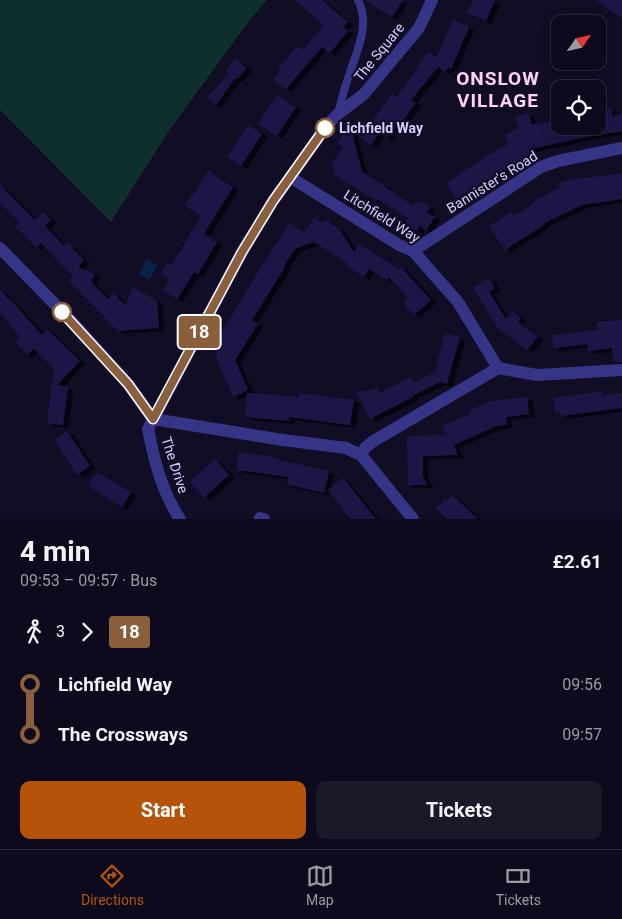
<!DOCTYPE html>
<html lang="en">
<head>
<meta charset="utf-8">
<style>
	body { margin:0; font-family:Roboto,sans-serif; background:#1a1829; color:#f1f3f6; height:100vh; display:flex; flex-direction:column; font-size:19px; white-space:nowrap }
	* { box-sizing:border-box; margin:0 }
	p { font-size:16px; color:#9a9aa3 }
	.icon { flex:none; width:28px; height:28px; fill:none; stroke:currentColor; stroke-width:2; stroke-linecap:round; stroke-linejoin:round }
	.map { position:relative; height:519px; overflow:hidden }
	.panel { display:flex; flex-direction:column; background:#0c0a1c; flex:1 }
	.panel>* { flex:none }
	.badge { padding:0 10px; border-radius:4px; font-size:18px; line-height:32px }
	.needle { width:32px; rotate:56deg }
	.controls { position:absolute; left:551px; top:15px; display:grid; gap:10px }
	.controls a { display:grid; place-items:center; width:55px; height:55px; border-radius:10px; background:#0c0a1c; box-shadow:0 2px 12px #0003,0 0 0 1px #2c2b3b; font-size:25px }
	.map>.badge { position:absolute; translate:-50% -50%; box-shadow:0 0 0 2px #fff }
	.legs { display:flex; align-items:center; gap:8px; height:55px; padding:0 20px; font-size:16px }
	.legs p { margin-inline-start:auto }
	.overview { display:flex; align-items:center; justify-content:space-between; height:85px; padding:0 20px }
	h1 { font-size:28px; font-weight:700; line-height:38px }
	.cta { display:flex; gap:10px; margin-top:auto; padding:10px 20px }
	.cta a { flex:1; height:58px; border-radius:10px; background:#b45309; color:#fff; font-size:20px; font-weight:700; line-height:58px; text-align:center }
	.cta a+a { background:#1a1829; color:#f1f3f6 }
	ul { padding:0 20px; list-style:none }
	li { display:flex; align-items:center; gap:18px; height:50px; font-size:19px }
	li i { display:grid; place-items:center; width:8px; height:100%; margin:0 6px; background:currentColor }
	li i::after { content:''; width:12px; height:12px; margin:-6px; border:4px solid; border-radius:50%; background:#0c0a1c }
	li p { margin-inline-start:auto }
	li:first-child i { background:linear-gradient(#0000 50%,currentColor 0) }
	li:last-child i { background:linear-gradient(currentColor 50%,#0000 0) }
	.dock { display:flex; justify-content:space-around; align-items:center; height:70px; border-top:1px solid #2c2b3b; background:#0c0a1c; font-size:14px; color:#9a9aa3 }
	.dock a { display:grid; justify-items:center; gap:2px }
	.dock .on { color:#b45309 }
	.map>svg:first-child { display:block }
	.green { fill:#0f2f2d }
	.water { fill:#082248 }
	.building { fill:#1f1747; filter:url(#shadow) }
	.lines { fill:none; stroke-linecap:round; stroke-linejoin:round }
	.service { stroke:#353487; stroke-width:8 }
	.minor { stroke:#353487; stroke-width:12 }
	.line-1-casing { stroke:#fff; stroke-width:11 }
	.line-1 { stroke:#8b5e3c; stroke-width:8 }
	.stop-1-dot { fill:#fff; stroke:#8b5e3c; stroke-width:2.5 }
	.labels { text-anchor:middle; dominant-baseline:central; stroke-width:4.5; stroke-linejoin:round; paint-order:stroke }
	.street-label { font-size:14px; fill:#d4d0ff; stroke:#100d25 }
	.stop-label { font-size:14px; font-weight:bold; fill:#d4d0ff; stroke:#100d25; text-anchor:start }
	.district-label { font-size:19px; font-weight:bold; letter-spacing:1px; fill:#ffd2f0; stroke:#100d25 }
</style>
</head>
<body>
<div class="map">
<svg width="622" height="519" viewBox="0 0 622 519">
	<defs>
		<filter id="shadow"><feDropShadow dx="5.5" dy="3" stdDeviation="0" flood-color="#0009"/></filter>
	</defs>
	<rect width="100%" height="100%" fill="#100d25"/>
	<!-- green -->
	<path class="green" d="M0 0H267L252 17 168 132 111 222 0 110Z"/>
	<!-- water -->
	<path class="water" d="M147 259 157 265 149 280 139 274Z"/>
	<!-- building -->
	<path class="building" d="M295 0H322L348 22 343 27 348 31 330 53 322 47 286 89 273 80 280 71 278 69 298 46 303 50 324 25Z
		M365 0H403L392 17Z
		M473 0H495L486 21 467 13Z
		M596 0H622V18Z
		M453 20 469 27 451 69 449 67 445 72 438 67 411 100 416 103 399 126 397 124 387 138 380 132 371 145 360 138 392 94 396 97 419 67 417 66 429 52 436 58Z
		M236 59 247 68 237 79 235 78 216 105 207 98 229 73 226 70Z
		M277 95 296 107 277 136 258 124Z
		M611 108 613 116 622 114V131L604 134V133L531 149 534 156 494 175 456 199 446 183 495 151 509 144 504 135 519 128 515 118 528 112 532 125 560 119V126H598V110Z
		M350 124 362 172 385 186V187L414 206 418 200 430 207 427 213 435 217 426 230 420 226 417 231 405 223 408 218 377 199 376 201 335 175 332 163 343 147 337 143Z
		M248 125 262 134 241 166 227 157Z
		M208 171 233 187 204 234 217 242 198 274 194 272 183 290 177 299 163 290 170 279 161 274 167 263 172 265 201 216 185 206 191 196 192 197Z
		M622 173V199L582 205 544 223 545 224 505 250 489 226 511 212 514 216 534 203V201L560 187 559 184 570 178 571 180Z
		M0 185 35 220 43 212 51 220 45 226 64 246 67 243 84 260 78 267 95 274 91 282 108 299 113 293 126 306 133 287 157 301 159 328 118 331 69 281 73 277 41 243 36 247 15 226 19 222 0 203Z
		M315 217 322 223 325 219 340 230 354 252 359 244 399 269 401 267 431 300 414 315 403 303 408 298 389 277 387 280 369 269 364 277 347 266 348 264 346 265 347 263 314 242 295 249 284 266 285 267 252 320 258 324 235 360 248 390 233 397 217 360 216 341 240 303H239L289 223 304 232Z
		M489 278 495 288 489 292 506 319 513 311 521 318 518 322 538 337 527 350 498 328 473 288Z
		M0 289 8 299 9 298 42 335 47 329 80 361 57 385 68 387 63 425 47 423 54 369 34 349 27 355 15 341 20 337 0 313Z
		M622 320V362H614L612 348 588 351 587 344 554 348 552 335 598 330 597 322Z
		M445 333 460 337 447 384 440 382 412 396 413 397 370 419 356 392 371 390 378 387 380 393 411 377 414 382 435 372Z
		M603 391V395L622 393V408L561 416 560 412 555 413 553 398Z
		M247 393 298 397 299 393 354 400 350 425 289 417V421L245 417Z
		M527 397 529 414 506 417 507 425 494 426V427L454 445 458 455 423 456V477L428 485H408L407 436 446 435 442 426 470 414 468 411 491 401Z
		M67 431 90 466 77 475 54 440Z
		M239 452 279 458V460L329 471 324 493 287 484 289 477 237 470Z
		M215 459 229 475 204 498 190 482Z
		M97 472 131 492 122 507 88 486Z
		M343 478 376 519H351L328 490Z
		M452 495 478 519H447L436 509 445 499 446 501Z"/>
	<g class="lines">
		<!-- service -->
		<path class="service" d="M338 114C341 100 345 86 350 72 358 49 370 24 358 0"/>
		<!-- minor -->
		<path class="minor" d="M290 177 399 245 413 251 458 302 498 368
			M0 248 75 325 128 384 153 419 283 440 346 448 361 455 413 519
			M413 251 541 167 558 161 622 148
			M361 455 365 448 372 442 498 368 537 375 622 370
			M260 518 264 519
			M180 519C162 492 154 460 148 429L242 252 273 201 328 124 338 114 364 94 419 28 432 0"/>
	</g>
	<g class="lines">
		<!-- line-1 casing -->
		<g class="line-1-casing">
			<path id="line-1" d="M62 312 128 384 153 419 242 252 273 201 325 128"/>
		</g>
		<!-- line-1 -->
		<use href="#line-1" class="line-1"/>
	</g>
	<!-- markers -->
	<g class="stop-1-dot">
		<circle cx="325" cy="128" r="9"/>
		<circle cx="62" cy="312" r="9"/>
	</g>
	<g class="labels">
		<!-- street labels -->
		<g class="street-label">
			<text transform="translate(379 52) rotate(-51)">The Square</text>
			<text transform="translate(492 182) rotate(-32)">Bannister's Road</text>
			<text transform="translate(382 216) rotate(32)">Litchfield Way</text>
			<text transform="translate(175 465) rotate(72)">The Drive</text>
		</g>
		<!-- stop labels -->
		<g class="stop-label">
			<text x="339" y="128">Lichfield Way</text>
		</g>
		<!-- district labels -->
		<g class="district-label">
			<text x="498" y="78">ONSLOW<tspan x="498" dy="22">VILLAGE</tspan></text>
		</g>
	</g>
</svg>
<div class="controls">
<a><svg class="needle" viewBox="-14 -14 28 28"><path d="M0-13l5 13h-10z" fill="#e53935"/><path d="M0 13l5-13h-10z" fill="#9a9aa3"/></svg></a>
<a><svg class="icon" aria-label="locate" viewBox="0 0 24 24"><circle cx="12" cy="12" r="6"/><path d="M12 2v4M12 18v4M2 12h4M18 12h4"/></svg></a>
</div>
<b class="badge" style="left:199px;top:332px;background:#8b5e3c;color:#fff">18</b>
</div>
<section class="panel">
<div class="overview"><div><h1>4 min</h1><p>09:53 – 09:57 · Bus</p></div><b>£2.61</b></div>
<div class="legs"><svg class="icon" aria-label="walk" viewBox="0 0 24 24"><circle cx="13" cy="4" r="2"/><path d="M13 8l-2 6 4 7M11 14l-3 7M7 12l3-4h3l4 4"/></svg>3<svg class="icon" aria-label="forward" viewBox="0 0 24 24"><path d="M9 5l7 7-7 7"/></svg><b class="badge" style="background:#8b5e3c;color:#fff">18</b></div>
<ul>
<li><i style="color:#8b5e3c"></i><b>Lichfield Way</b><p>09:56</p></li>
<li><i style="color:#8b5e3c"></i><b>The Crossways</b><p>09:57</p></li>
</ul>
<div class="cta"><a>Start</a><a>Tickets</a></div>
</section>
<nav class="dock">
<a class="on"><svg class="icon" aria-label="directions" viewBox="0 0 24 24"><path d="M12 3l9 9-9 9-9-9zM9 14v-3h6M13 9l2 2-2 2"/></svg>Directions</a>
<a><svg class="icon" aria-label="map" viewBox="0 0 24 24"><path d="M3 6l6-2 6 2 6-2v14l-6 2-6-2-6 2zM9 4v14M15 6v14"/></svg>Map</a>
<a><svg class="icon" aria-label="tickets" viewBox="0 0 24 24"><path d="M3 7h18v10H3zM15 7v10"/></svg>Tickets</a>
</nav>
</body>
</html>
